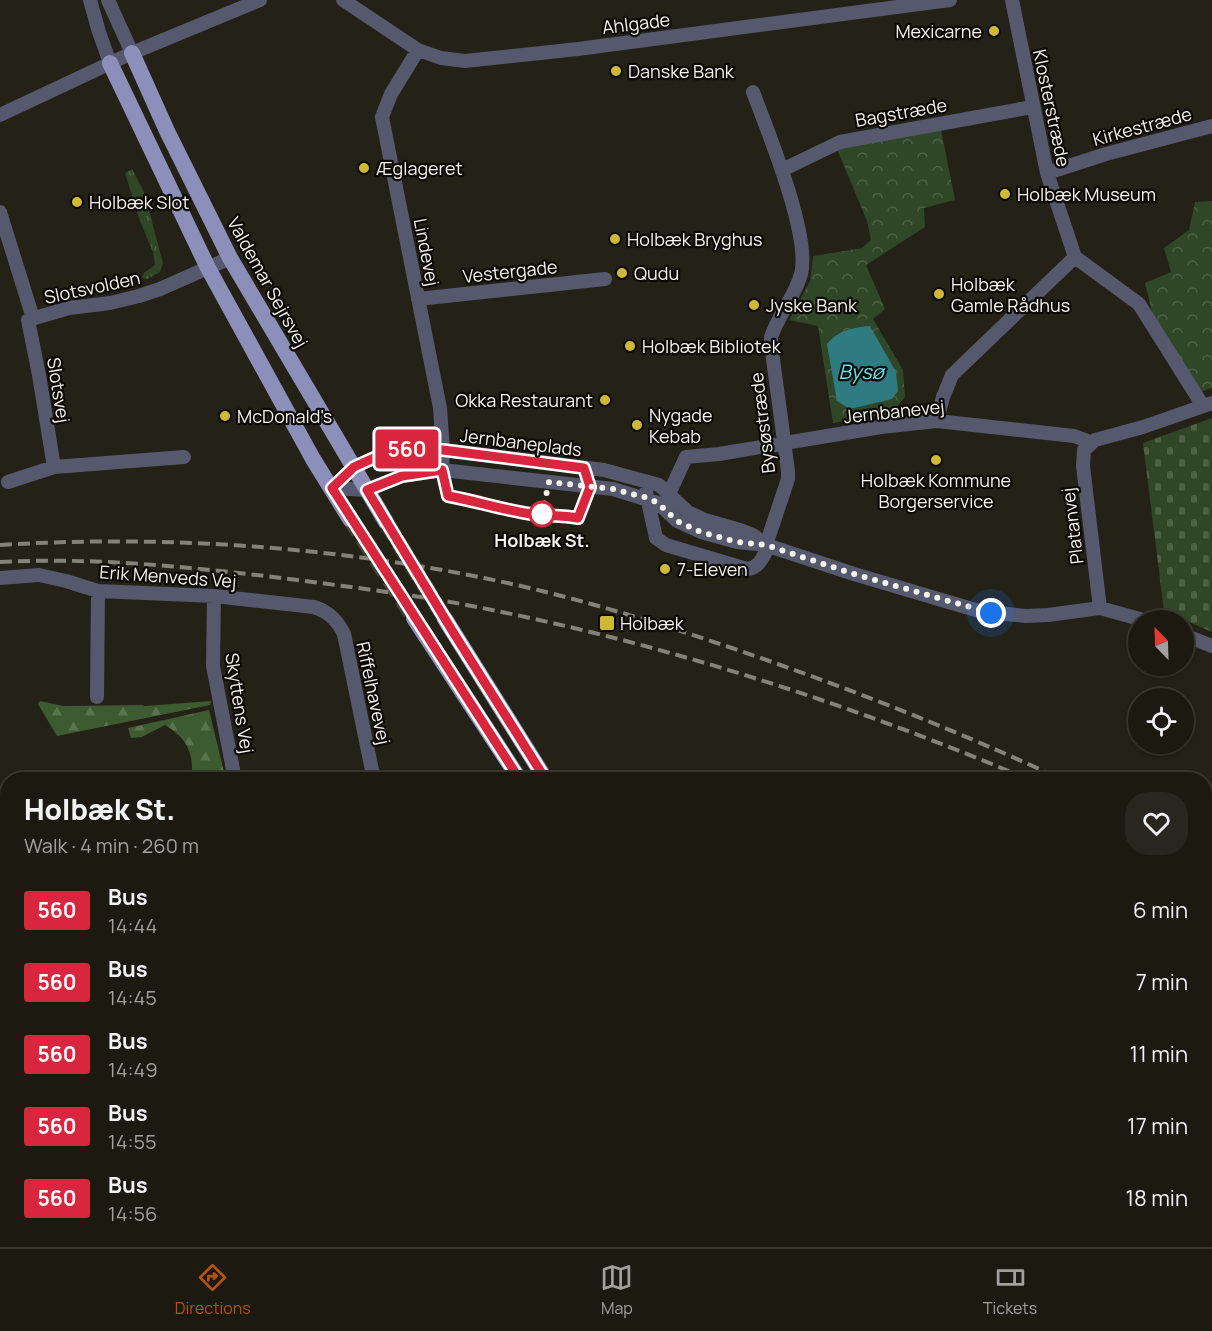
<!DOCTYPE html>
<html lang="en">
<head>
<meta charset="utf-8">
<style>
	body { margin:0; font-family:Manrope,sans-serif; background:#28261e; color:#f1f3f6; height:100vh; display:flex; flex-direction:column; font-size:22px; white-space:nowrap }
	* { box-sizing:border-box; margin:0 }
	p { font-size:20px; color:#a0a09f }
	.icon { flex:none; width:33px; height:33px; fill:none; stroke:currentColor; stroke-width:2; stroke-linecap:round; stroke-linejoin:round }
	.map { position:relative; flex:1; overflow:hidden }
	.details { position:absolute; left:0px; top:772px; width:1212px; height:476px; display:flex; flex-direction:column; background:#1b1910; border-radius:24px 24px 0 0; box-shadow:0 2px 4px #0004,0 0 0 2px #393830 }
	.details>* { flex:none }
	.badge { padding:0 12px; border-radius:4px; font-size:21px; line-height:39px }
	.needle { width:39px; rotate:337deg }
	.fabs { position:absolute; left:1128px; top:610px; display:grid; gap:12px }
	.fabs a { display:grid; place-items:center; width:66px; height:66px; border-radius:50%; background:#1b1910; box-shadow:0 2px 4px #0004,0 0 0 2px #393830; font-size:30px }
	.you { position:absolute; width:30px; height:30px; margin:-15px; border:4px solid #fff; border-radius:50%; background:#1a73e8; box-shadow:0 0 0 9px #1a73e833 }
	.map>.badge { position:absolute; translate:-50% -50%; box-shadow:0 0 0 3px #fff }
	.round { display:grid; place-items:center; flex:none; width:63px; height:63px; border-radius:24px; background:#28261e }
	.head { display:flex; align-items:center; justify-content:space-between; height:102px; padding:0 24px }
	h1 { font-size:28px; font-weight:800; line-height:45px }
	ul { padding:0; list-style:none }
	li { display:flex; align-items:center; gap:18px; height:72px; padding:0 24px }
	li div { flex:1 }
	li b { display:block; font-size:22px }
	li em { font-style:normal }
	li .badge { min-width:66px; font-weight:700; text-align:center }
	.tab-bar { display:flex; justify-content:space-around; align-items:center; height:84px; border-top:2px solid #393830; background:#1b1910; font-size:16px; color:#a0a09f }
	.tab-bar a { display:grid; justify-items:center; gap:3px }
	.tab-bar .current { color:#b45309 }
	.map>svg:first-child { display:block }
	.grass { fill:url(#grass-tufts) }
	.forest { fill:url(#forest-firs) }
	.cemetery { fill:url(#cemetery-stones) }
	.park { fill:url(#park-crowns) }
	.garden { fill:url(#garden-furrows) }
	.water { fill:#2f7b82 }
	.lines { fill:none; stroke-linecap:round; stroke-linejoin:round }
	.major-tunnel { stroke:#434036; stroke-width:16; stroke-dasharray:16 8; stroke-linecap:butt }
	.minor { stroke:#56586d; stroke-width:14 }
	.major { stroke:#8c8fba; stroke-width:16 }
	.rail { stroke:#858279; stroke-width:4; stroke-dasharray:12 6; stroke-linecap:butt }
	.line-casing { stroke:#fff; stroke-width:14 }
	.line { stroke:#d7263d; stroke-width:9 }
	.walk { stroke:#f5f3ec; stroke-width:6; stroke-dasharray:0 10.8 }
	.poi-dot { fill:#d0b837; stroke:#0c0a06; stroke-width:2 }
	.stop-dot { fill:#fff; stroke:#d7263d; stroke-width:3 }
	.labels { text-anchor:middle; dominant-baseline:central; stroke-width:4.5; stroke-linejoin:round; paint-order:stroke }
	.street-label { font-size:18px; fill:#f5f3ec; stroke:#0c0a06 }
	.poi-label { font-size:18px; fill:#f5f3ec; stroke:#0c0a06; text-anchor:start }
	.stop-label { font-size:18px; font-weight:bold; fill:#f5f3ec; stroke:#0c0a06 }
	.water-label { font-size:20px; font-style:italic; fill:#6bdde8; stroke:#0c0a06 }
</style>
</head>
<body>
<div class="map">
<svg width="1212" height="1247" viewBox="0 0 1212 1247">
	<defs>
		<pattern id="grass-tufts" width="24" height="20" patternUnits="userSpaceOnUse" patternTransform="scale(1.5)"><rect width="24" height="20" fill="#2f4627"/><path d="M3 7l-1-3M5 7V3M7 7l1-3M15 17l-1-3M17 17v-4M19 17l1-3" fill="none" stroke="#4e6146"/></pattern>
		<pattern id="forest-firs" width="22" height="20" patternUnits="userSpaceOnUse" patternTransform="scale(1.5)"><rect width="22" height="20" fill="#3c5b31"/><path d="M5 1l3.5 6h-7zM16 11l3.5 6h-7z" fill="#59734f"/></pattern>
		<pattern id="cemetery-stones" width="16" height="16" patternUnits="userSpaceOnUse" patternTransform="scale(1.5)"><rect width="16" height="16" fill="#2f4627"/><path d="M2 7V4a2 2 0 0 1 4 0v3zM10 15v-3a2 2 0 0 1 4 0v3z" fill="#4e6146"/></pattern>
		<pattern id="park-crowns" width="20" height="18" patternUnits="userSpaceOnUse" patternTransform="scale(1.5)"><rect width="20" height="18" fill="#2f4627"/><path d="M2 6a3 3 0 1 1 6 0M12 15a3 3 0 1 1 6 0" fill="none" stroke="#4e6146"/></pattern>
		<pattern id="garden-furrows" width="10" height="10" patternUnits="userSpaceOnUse" patternTransform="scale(1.5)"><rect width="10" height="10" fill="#2f4627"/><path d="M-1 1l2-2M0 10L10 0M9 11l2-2" fill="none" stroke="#4e6146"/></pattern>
	</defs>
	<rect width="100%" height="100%" fill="#242116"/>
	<!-- grass -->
	<path class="grass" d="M132 169 144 192 163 263 160 272 147 279 142 278 144 273 155 265 153 252 140 221 125 173Z
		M1205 1177 1212 1184V1247H1126L1121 1243 1124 1240H1204Z"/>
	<!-- forest -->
	<path class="forest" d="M40 701 63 706 142 705 145 706 211 701 210 705 57 736 38 704Z
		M209 710 226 780H191C195 754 187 738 165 725L142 737 131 738 128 728Z"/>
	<!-- cemetery -->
	<path class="cemetery" d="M1212 418V632L1164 611 1143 443Z"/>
	<!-- park -->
	<path class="park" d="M941 130 955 200 924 208 925 227 866 265 885 309 873 319 903 370 905 397 891 414 833 423 818 326 789 320 810 281 813 256 862 248 871 240 867 221 837 149Z
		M1212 201V388L1200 392 1153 316 1145 283 1171 272 1164 248 1189 230 1195 202Z"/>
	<!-- garden -->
	<path class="garden" d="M367 1241H436L442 1247H369Z"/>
	<!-- water -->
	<path class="water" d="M870 326 896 372 898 391 892 399 850 409 837 401 827 344C837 331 854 327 870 326Z"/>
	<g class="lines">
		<!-- major-tunnel -->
		<path class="major-tunnel" d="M350 519 414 618
			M386 522 445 619"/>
		<!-- minor -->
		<path class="minor" d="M90 0 99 32 110 63
			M108 0 132 53
			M343 0 418 50 441 58 465 61 578 49 950 0
			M1012 0 1047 173 1075 257
			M418 50 391 94 382 117 440 408 443 450 442 470
			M753 92C768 132 811 236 801 274 795 297 778 315 771 337V344L788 471V479L766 545
			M0 115 132 53 260 0
			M782 170 840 142 1032 107
			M1047 173 1106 154 1212 126
			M0 212 33 318
			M1075 257 1139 304 1203 406
			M418 299 605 279
			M937 421 943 397 952 375 1075 257
			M54 467 39 375 28 320 69 308 110 303 139 296 160 289 230 258
			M8 482 54 467 184 457
			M332 488 367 490 402 476 442 470 613 489 658 503 677 521 701 532 737 542 766 545 854 574 979 611 1026 616 1048 615 1100 608 1147 621
			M332 488 354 467 376 457 404 449 443 450 604 470 659 485 688 512 705 520 740 530 753 535 765 544
			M646 492 656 538 666 545 747 569C760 568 763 556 769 546
			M669 494 686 457 719 454 881 427 937 421 1074 436 1090 442
			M0 578 39 575 66 581 98 591 214 596 314 607C329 612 337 620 344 634L374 780
			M214 596 213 666 235 780
			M1100 608 1083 466 1084 450 1095 440 1143 427 1212 403
			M1184 635 1212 646
			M97 697 98 591
			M1204 943 1212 946
			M0 1037 8 1057
			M1204 1047 1212 1039
			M0 1092 8 1080
			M0 1119 8 1118
			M1204 1160 1212 1168
			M0 1175H8
			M0 1210 8 1209
			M177 1240V1247
			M492 1240 494 1247
			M628 1240 631 1247
			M1107 1247 1114 1240"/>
		<!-- major -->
		<path class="major" d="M132 53 167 131 230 258 386 522
			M110 63 208 268 313 459 350 519
			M414 618 520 780
			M445 619 546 780
			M903 1240 909 1247
			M940 1240 946 1247"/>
		<!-- rail -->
		<path class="rail" d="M0 545C161 535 326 546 484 578 568 595 649 620 729 647 843 686 954 729 1063 780
			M0 562C93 557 189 567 282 578 336 585 391 592 445 601 645 637 844 701 1030 780
			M1204 853 1212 857"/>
	</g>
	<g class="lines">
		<!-- line casing -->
		<g class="line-casing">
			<path id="line" d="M520 780 332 488 354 467 376 457 404 449 443 450 584 468 590 487 578 518C562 515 546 516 531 514 503 510 476 501 448 496L442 470 402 476 367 490 453 632 546 780"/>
		</g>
		<!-- line -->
		<use href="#line" class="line"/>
		<!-- walk -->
		<path class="walk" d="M542 514 549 482 613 489 648 498 658 503 677 521 701 532 737 542 766 545 854 574 991 613"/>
	</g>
	<!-- markers -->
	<g class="poi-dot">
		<circle cx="994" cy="31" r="6"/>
		<circle cx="616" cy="71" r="6"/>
		<circle cx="364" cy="168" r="6"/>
		<circle cx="1005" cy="194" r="6"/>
		<circle cx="77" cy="202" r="6"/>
		<circle cx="615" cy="239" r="6"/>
		<circle cx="622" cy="273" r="6"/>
		<circle cx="939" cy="294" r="6"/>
		<circle cx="754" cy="305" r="6"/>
		<circle cx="630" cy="346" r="6"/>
		<circle cx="605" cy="400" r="6"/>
		<circle cx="225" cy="416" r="6"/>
		<circle cx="637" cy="425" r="6"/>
		<circle cx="936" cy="460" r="6"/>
		<circle cx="665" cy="569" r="6"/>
		<rect x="599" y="615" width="16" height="16" rx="3"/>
	</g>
	<circle class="stop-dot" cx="542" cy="514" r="12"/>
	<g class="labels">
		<!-- street labels -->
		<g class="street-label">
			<text transform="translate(636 23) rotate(-7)">Ahlgade</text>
			<text transform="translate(1052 108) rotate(78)">Klosterstræde</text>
			<text transform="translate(901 112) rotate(-10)">Bagstræde</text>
			<text transform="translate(1142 126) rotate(-15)">Kirkestræde</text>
			<text transform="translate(427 252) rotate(79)">Lindevej</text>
			<text transform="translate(510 271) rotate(-6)">Vestergade</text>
			<text transform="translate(268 282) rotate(61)">Valdemar Sejrsvej</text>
			<text transform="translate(92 287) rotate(-12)">Slotsvolden</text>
			<text transform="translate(59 390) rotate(81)">Slotsvej</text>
			<text transform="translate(894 411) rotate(-6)">Jernbanevej</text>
			<text transform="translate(762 423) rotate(-97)">Bysøstræde</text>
			<text transform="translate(521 442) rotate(7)">Jernbaneplads</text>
			<text transform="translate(1072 526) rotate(-97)">Platanvej</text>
			<text transform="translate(168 576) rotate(4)">Erik Menveds Vej</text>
			<text transform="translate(374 693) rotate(78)">Riffelhavevej</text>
			<text transform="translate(240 703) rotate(81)">Skyttens Vej</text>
		</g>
		<!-- poi labels -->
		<g class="poi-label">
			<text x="982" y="31" text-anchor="end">Mexicarne</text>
			<text x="628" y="71">Danske Bank</text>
			<text x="376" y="168">Æglageret</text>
			<text x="1017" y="194">Holbæk Museum</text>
			<text x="89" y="202">Holbæk Slot</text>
			<text x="627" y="239">Holbæk Bryghus</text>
			<text x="634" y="273">Qudu</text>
			<text x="951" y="284">Holbæk<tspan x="951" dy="21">Gamle Rådhus</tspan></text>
			<text x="766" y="305">Jyske Bank</text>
			<text x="642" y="346">Holbæk Bibliotek</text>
			<text x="593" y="400" text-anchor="end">Okka Restaurant</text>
			<text x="649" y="415">Nygade<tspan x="649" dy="21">Kebab</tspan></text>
			<text x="237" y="416">McDonald's</text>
			<text x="936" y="480" text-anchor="middle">Holbæk Kommune<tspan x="936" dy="21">Borgerservice</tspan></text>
			<text x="677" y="569">7-Eleven</text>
			<text x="620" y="623">Holbæk</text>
		</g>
		<!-- stop labels -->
		<g class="stop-label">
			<text x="542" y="540">Holbæk St.</text>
		</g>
		<!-- water labels -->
		<g class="water-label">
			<text x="861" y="371">Bysø</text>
		</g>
	</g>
</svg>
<div class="fabs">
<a><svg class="needle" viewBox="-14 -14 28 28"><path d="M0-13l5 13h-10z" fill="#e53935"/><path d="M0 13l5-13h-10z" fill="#a0a09f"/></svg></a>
<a><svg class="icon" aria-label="locate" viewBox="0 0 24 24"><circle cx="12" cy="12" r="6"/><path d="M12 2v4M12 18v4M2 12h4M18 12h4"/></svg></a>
</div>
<div class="you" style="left:991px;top:613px"></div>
<b class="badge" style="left:407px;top:449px;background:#d7263d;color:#fff">560</b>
<section class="details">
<div class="head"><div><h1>Holbæk St.</h1><p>Walk · 4 min · 260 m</p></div><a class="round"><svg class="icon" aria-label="heart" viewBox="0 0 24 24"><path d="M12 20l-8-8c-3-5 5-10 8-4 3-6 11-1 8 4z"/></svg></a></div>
<ul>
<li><span class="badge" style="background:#d7263d;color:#fff">560</span><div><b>Bus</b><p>14:44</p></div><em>6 min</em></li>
<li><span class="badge" style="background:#d7263d;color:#fff">560</span><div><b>Bus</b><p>14:45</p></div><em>7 min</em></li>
<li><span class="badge" style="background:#d7263d;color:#fff">560</span><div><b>Bus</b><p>14:49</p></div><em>11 min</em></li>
<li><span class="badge" style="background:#d7263d;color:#fff">560</span><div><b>Bus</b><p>14:55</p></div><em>17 min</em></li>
<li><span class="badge" style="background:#d7263d;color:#fff">560</span><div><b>Bus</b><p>14:56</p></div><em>18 min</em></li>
</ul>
</section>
</div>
<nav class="tab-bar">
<a class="current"><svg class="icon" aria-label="directions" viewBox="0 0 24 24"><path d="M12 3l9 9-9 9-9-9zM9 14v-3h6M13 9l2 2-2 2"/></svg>Directions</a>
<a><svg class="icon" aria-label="map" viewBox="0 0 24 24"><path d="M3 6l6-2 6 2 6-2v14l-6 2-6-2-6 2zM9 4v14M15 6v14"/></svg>Map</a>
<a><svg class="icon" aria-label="tickets" viewBox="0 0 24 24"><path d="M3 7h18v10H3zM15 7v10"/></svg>Tickets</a>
</nav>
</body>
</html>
